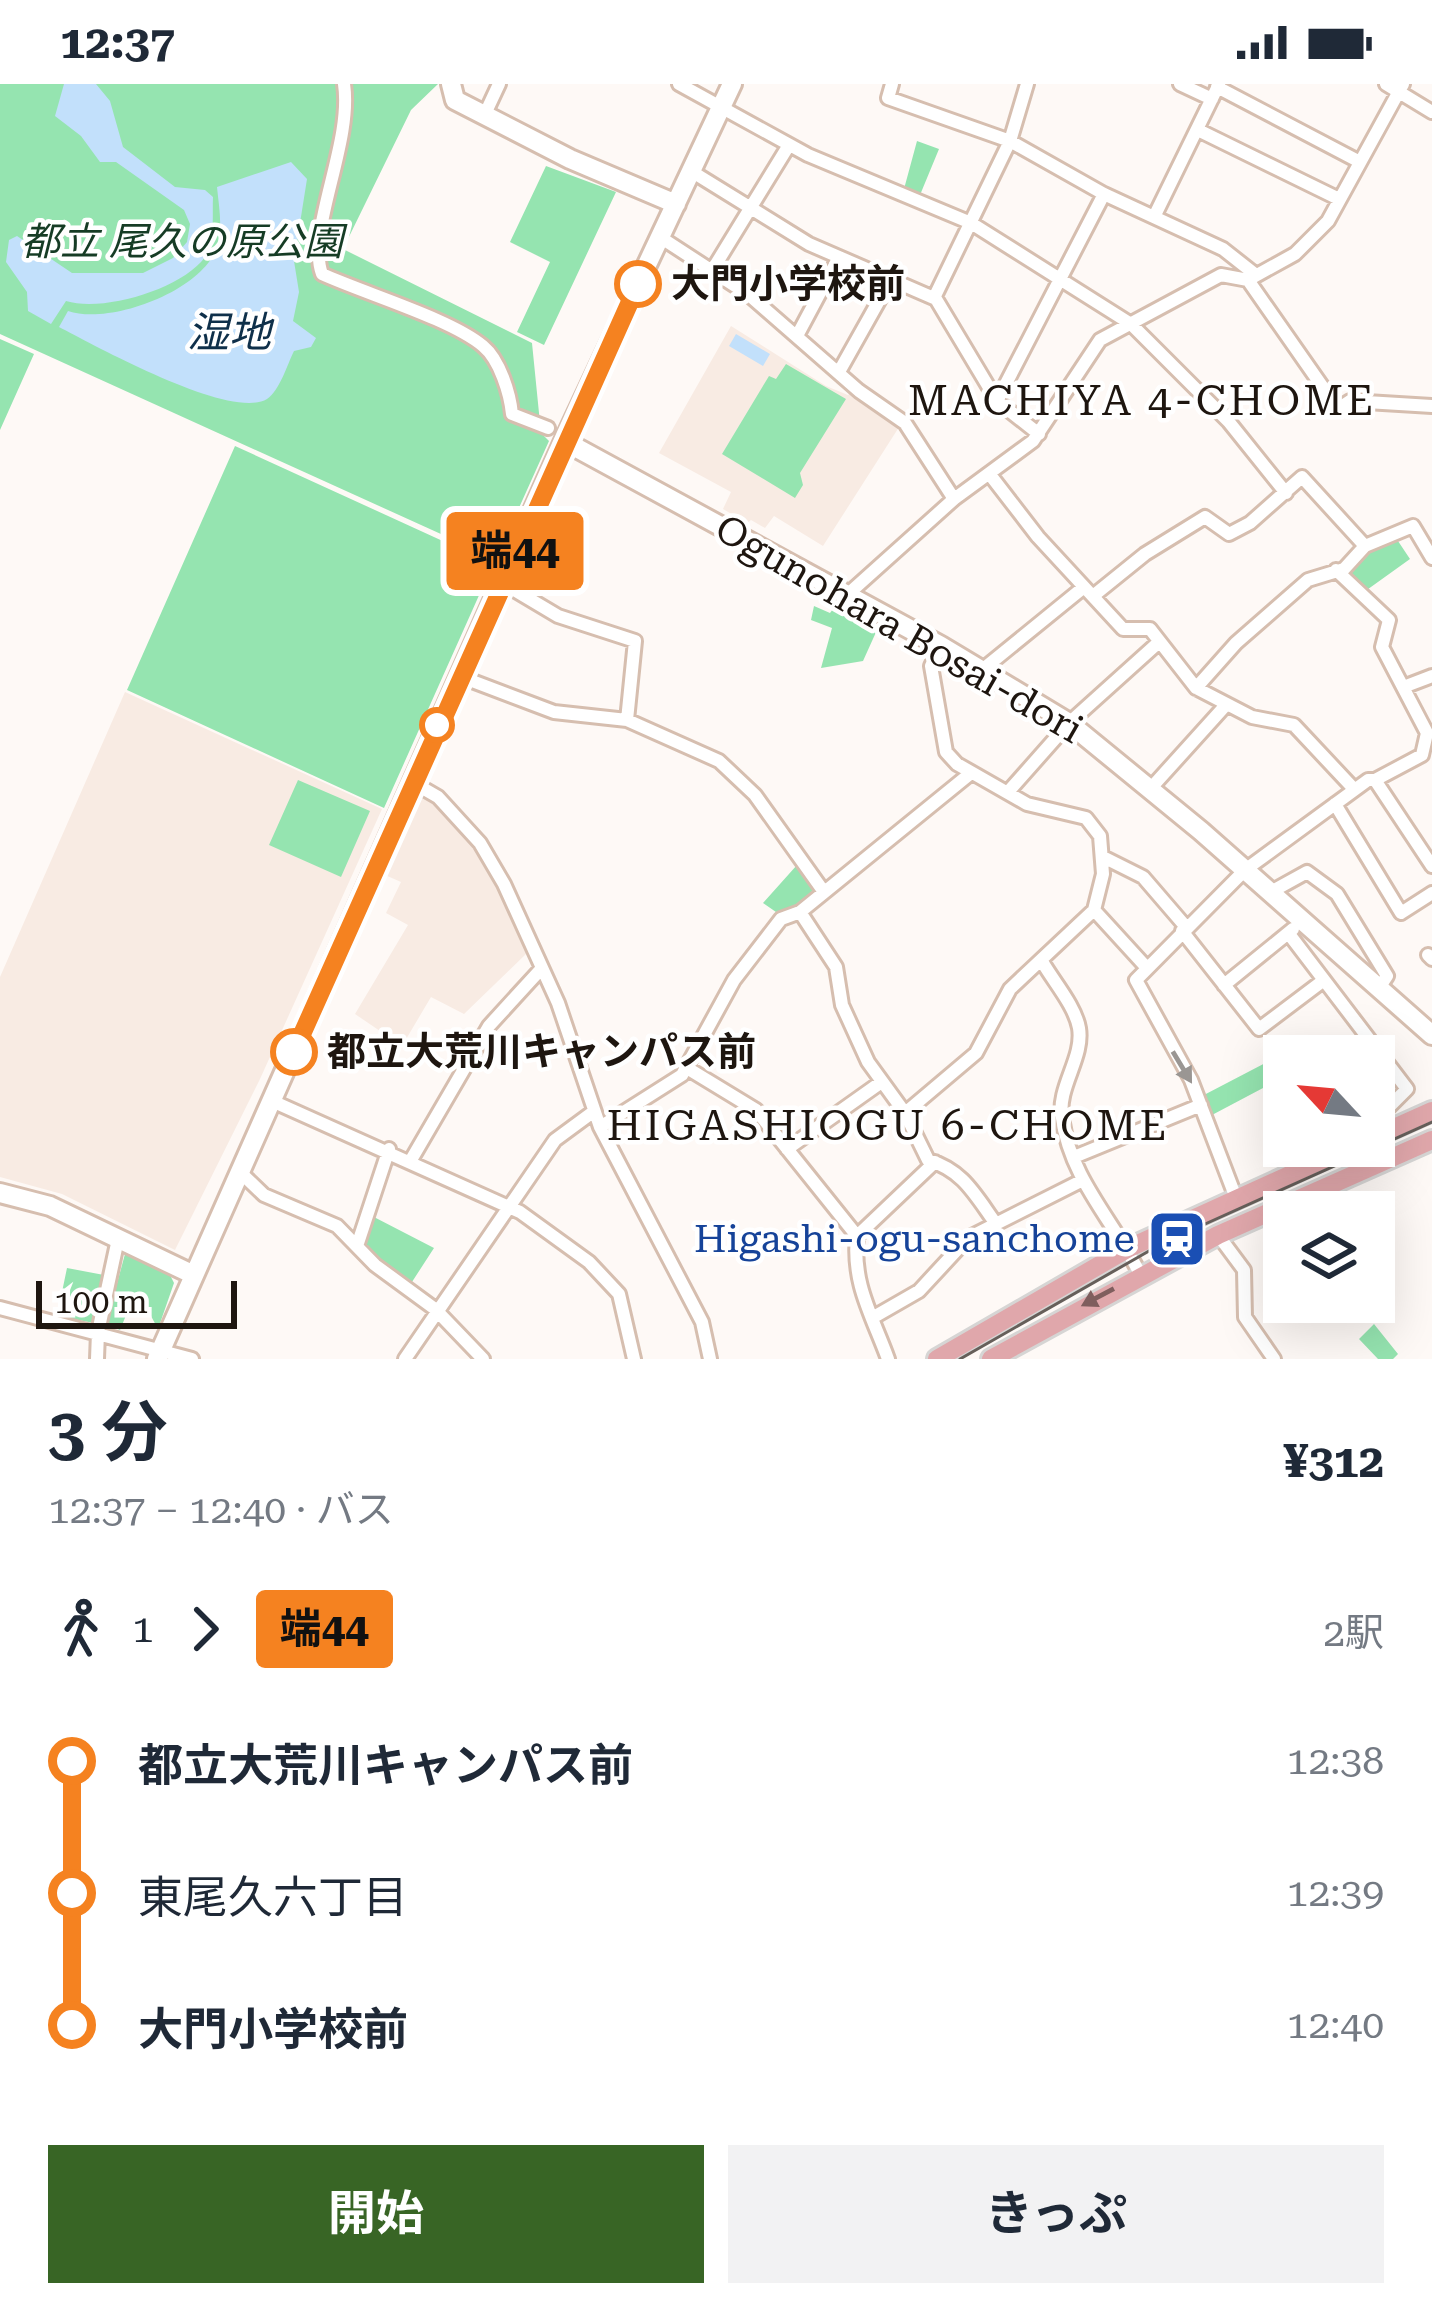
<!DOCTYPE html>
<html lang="ja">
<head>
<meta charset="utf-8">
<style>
	body { margin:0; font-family:"Roboto Serif","Noto Sans JP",serif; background:#f2f2f3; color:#1f2937; height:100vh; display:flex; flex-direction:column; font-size:45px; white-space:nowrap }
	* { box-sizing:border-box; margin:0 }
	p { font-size:39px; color:#747a83 }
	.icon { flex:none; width:66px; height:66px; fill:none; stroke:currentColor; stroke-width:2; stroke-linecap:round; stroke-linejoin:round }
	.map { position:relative; height:1275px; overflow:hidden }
	.sheet { display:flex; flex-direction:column; background:#fff; flex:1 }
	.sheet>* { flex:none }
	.badge { padding:0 24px; border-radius:9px; font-size:42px; line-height:78px }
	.needle { width:78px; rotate:296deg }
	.tools { position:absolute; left:1263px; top:951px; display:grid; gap:24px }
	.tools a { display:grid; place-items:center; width:132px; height:132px; border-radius:0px; background:#fff; box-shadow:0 12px 48px #0002; font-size:60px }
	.scale { position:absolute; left:36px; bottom:30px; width:201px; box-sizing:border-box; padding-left:12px; border:6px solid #1e1610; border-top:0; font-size:33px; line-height:42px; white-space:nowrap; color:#1e1610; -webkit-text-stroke:9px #fff; paint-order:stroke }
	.map>.badge { position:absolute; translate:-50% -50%; box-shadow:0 0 0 6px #fff }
	.legs { display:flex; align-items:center; gap:18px; height:132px; padding:0 48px; font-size:39px }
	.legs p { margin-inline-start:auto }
	.headline { display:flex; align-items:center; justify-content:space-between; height:204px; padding:0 48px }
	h1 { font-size:66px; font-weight:700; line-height:90px }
	.button { display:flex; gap:24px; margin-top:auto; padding:24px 48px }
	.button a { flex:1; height:138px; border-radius:0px; background:#386525; color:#fff; font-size:48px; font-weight:700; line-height:138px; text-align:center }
	.button a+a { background:#f2f2f3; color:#1f2937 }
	ul { padding:0 48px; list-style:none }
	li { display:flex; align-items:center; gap:42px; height:132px; font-size:45px }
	li i { display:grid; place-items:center; width:18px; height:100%; margin:0 15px; background:currentColor }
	li i::after { content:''; width:30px; height:30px; margin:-15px; border:9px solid; border-radius:50%; background:#fff }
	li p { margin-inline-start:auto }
	li:first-child i { background:linear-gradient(#0000 50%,currentColor 0) }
	li:last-child i { background:linear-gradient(currentColor 50%,#0000 0) }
	.status { display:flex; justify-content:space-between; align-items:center; height:84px; padding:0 60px; background:#fff; direction:ltr }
	.status svg { height:33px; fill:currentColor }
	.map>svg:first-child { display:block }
	.built { fill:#f8ebe3 }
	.green { fill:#95e4b0 }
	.water { fill:#c2e0fb }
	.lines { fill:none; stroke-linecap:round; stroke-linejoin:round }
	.street-casing { stroke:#d6beaf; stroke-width:18 }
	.secondary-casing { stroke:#d6beaf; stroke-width:24 }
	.primary-casing { stroke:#d6d5d4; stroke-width:24 }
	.street { stroke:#fff; stroke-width:12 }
	.secondary { stroke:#fff; stroke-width:18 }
	.primary { stroke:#e0a7ab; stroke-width:18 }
	.tram { stroke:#665f5a; stroke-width:3 }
	.oneway { fill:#9a9693 }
	.oneway2 { fill:#7f5e5e }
	.line-1-casing { stroke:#fff; stroke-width:27 }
	.line-1 { stroke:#f58220; stroke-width:18 }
	.stop-1-dot { fill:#fff; stroke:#f58220; stroke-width:6 }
	.labels { text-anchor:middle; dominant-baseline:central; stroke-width:9; stroke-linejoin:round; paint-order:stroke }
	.park-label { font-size:39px; font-style:italic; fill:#163c25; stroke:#fff }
	.stop-label { font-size:39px; font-weight:bold; fill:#1e1610; stroke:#fff; text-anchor:start }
	.street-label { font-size:39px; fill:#1e1610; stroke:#fff }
	.transit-label { font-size:39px; fill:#164399; stroke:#fff; text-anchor:end }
	.water-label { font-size:42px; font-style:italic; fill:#0f304a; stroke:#fff }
	.neighbourhood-label { font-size:42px; letter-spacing:3px; fill:#1e1610; stroke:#fff }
</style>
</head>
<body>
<div class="status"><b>12:37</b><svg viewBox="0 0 49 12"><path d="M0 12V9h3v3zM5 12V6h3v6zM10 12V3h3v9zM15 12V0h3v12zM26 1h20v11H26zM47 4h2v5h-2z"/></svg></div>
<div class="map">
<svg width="1432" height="1275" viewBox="0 0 1432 1275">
	<rect width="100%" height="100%" fill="#fef9f6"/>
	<!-- built -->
	<path class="built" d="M731 242 826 302 848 311 852 307 901 340 823 462 774 432 765 444 751 436 747 439 723 425 731 408 659 369Z
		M125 608 382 725 260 995 175 1166 62 1110 0 1093V893Z
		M423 712 443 722 479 762 503 803 527 869 464 930 431 913 402 962 355 930 408 841 386 829 401 798 385 791Z"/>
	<!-- green -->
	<path class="green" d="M0 0H438L411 26 343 165 532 259 541 349 549 357 496 475 0 250Z
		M917 57 939 65 920 111 904 105Z
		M546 82 616 108 544 261 517 248 550 178 510 158Z
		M0 255 34 270 0 346Z
		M786 280 846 315 800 389 803 401 795 414 722 370 769 292 776 295Z
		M235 362 493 480 384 724 127 606Z
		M1396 454 1410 475 1364 508 1349 492C1356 470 1377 462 1396 454Z
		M836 521 877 546 863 577 821 584 832 544 811 536 814 522 830 529Z
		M298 696 370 727 341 793 269 761Z
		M797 781 815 805 792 825 776 828 763 819Z
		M1275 974 1284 993 1212 1031 1202 1012Z
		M372 1132 434 1164 410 1201 363 1159Z
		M125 1170 170 1191 174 1199 158 1245 151 1232 129 1224 120 1246 106 1240Z
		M67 1184 104 1191 94 1239 57 1232Z
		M1374 1240 1398 1270 1393 1275H1378L1359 1255Z"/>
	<!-- water -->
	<path class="water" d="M64 0H96L110 17 123 63 175 103 205 106 213 113C212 134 216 162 201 178 174 207 102 228 66 217L51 240 28 227 27 208 6 178 9 156 17 152 72 189H143L173 174 187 158 190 140 184 126 116 78H100L81 52 55 32Z
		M291 78 307 95 294 177 299 208 293 237 316 254 311 263 294 267C287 281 280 306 267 315 231 337 96 262 59 243L68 227C109 241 196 209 215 168 224 148 219 124 217 103Z
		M736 250 770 270 763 282 729 262Z"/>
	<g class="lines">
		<!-- street casing -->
		<g class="street-casing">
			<path id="street" d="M344 0C353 59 306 147 322 190 366 210 451 235 483 262 500 276 510 310 512 330L548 344
				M679 0 808 71 971 139 1131 240 1229 338 1286 409
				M892 0 888 14 1010 57 1104 110 1223 165 1256 191
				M1180 0 1212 15
				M1386 0 1432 28
				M1217 3 1360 78
				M485 30 499 0
				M1198 46 1339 115
				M691 87 809 160 936 215 997 317 1039 350
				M1154 133 1219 0
				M660 153 749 211 859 307 905 339 954 415
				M713 185 789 61
				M1248 196 1338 325 1350 317 1432 322
				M934 214 1010 57 1027 0
				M798 250 839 173
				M840 286 881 213 884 192
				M997 317 1104 110
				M991 392 1038 453 1123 545H1150L1196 604 1252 633 1294 641 1354 705
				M1336 486 1389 536 1382 563 1427 649 1422 671 1375 696
				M501 498 558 532 635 557 627 636
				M847 511 954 415 1033 357 1100 256 1221 191 1248 196 1295 170 1328 137 1403 0
				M1093 512 1145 470 1205 433 1229 450 1250 439 1302 393 1365 462
				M982 586 1084 503
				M459 592 554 628 627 636 719 677 755 711 824 808
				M1406 602 1432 592
				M1196 604 1236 559 1308 496 1344 485 1365 462 1413 442 1432 474
				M412 698 438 713 480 759 504 800 558 919 600 1043 702 1238 710 1275
				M1151 704 1225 622
				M1008 708 1069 639 1159 558
				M1335 720 1401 829 1432 809
				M1103 773 1143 793 1186 843
				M1269 809 1307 788 1337 810 1387 892 1379 904
				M1094 826 1147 884
				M800 828 836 883 842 921 868 978 905 1029 928 1076C962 1086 974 1109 994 1137
				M1182 847 1259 945 1324 896
				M1289 850 1407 1005 1379 1033 1384 1049
				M1428 871 1432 875
				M1043 879C1054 898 1075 922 1079 944 1084 974 1057 1003 1062 1034 1071 1096 1114 1137 1140 1190
				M1224 901 1293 845
				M687 984 756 1026 857 1152C852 1200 872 1231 888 1275
				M272 1017 520 1128 589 1178 619 1210 634 1275
				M905 1029 976 969 1010 905 1094 826 1103 790 1100 752 1086 734 1027 720 957 680 946 668 931 582 941 562
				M600 1043 682 991 734 896 781 835 800 828 971 689
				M787 1065 880 999
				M1074 1073 1201 1021
				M411 1076 489 942 542 884
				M240 1088 264 1111 337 1142 375 1181 435 1225 483 1275
				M1236 1114 1191 996 1136 896 1245 786 1368 696H1375L1432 782
				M1218 1151 1244 1186 1245 1233 1274 1275
				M857 1152 935 1078
				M358 1159 389 1065
				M0 1224 192 1275
				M872 1234 919 1207 968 1154 1081 1097
				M97 1275 98 1248 118 1155
				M405 1275 555 1056 593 1028"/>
		</g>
		<!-- secondary casing -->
		<g class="secondary-casing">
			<path id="secondary" d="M451 0 455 16 570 75 676 120
				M564 357 941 562 1069 639 1201 747 1432 951
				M0 1109 50 1122 194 1191
				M157 1275 564 357 732 0"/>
		</g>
		<!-- primary casing -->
		<g class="primary-casing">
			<path id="primary" d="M1374 1053 1432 1027
				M937 1275 1129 1164 1353 1062
				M991 1275 1218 1151 1432 1056"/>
		</g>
		<!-- street -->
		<use href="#street" class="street"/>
		<!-- secondary -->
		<use href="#secondary" class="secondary"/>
		<!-- primary -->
		<use href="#primary" class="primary"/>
		<!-- tram -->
		<path class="tram" d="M960 1275 1163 1159 1432 1038"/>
	</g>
	<!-- one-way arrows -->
	<defs><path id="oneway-solid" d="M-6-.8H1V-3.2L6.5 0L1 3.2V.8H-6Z" transform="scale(3)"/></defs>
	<use class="oneway" href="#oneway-solid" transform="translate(1182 983) rotate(59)"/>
	<use class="oneway2" href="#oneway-solid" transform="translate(1098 1213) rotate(152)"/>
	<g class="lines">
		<!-- line-1 casing -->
		<g class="line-1-casing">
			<path id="line-1" d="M294 968 638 200"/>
		</g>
		<!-- line-1 -->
		<use href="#line-1" class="line-1"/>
	</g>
	<!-- icons -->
	<defs>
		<g id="station-square" transform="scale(3)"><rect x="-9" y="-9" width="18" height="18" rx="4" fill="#1a4fb4" stroke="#fff"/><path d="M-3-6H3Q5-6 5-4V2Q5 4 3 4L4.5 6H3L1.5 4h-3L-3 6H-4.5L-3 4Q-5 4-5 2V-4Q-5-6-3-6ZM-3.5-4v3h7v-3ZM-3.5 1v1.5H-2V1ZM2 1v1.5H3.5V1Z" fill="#fff"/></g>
	</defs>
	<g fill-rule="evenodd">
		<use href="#station-square" x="1177" y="1155"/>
	</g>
	<!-- markers -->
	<g class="stop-1-dot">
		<circle cx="638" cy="200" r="21"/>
		<circle cx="437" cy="641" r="15"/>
		<circle cx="294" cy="968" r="21"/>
	</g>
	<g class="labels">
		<!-- park labels -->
		<g class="park-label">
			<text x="182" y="158">都立 尾久の原公園</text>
		</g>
		<!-- stop labels -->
		<g class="stop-label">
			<text x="671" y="200">大門小学校前</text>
			<text x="327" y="968">都立大荒川キャンパス前</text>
		</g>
		<!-- street labels -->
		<g class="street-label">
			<text transform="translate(899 545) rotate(30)">Ogunohara Bosai-dori</text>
		</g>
		<!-- transit labels -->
		<g class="transit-label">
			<text x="1135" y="1155">Higashi-ogu-sanchome</text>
		</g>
		<!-- water labels -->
		<g class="water-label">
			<text x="229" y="248">湿地</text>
		</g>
		<!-- neighbourhood labels -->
		<g class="neighbourhood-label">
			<text x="1142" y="316">MACHIYA 4-CHOME</text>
			<text x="888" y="1041">HIGASHIOGU 6-CHOME</text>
		</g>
	</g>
</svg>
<div class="tools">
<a><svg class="needle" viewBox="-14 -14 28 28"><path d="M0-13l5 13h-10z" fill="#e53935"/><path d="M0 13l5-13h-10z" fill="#747a83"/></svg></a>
<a><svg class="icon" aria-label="layers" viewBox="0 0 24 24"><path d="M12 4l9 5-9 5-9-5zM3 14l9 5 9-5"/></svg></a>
</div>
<div class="scale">100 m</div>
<b class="badge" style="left:515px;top:467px;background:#f58220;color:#111">端44</b>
</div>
<section class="sheet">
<div class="headline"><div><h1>3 分</h1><p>12:37 – 12:40 · バス</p></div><b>¥312</b></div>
<div class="legs"><svg class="icon" aria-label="walk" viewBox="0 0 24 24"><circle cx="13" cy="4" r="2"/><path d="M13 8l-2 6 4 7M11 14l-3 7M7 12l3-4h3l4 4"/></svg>1<svg class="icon" aria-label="forward" viewBox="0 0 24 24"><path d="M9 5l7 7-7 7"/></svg><b class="badge" style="background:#f58220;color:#111">端44</b><p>2駅</p></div>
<ul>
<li><i style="color:#f58220"></i><b>都立大荒川キャンパス前</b><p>12:38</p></li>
<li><i style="color:#f58220"></i><span>東尾久六丁目</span><p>12:39</p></li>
<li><i style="color:#f58220"></i><b>大門小学校前</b><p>12:40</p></li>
</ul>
<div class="button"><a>開始</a><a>きっぷ</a></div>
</section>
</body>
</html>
